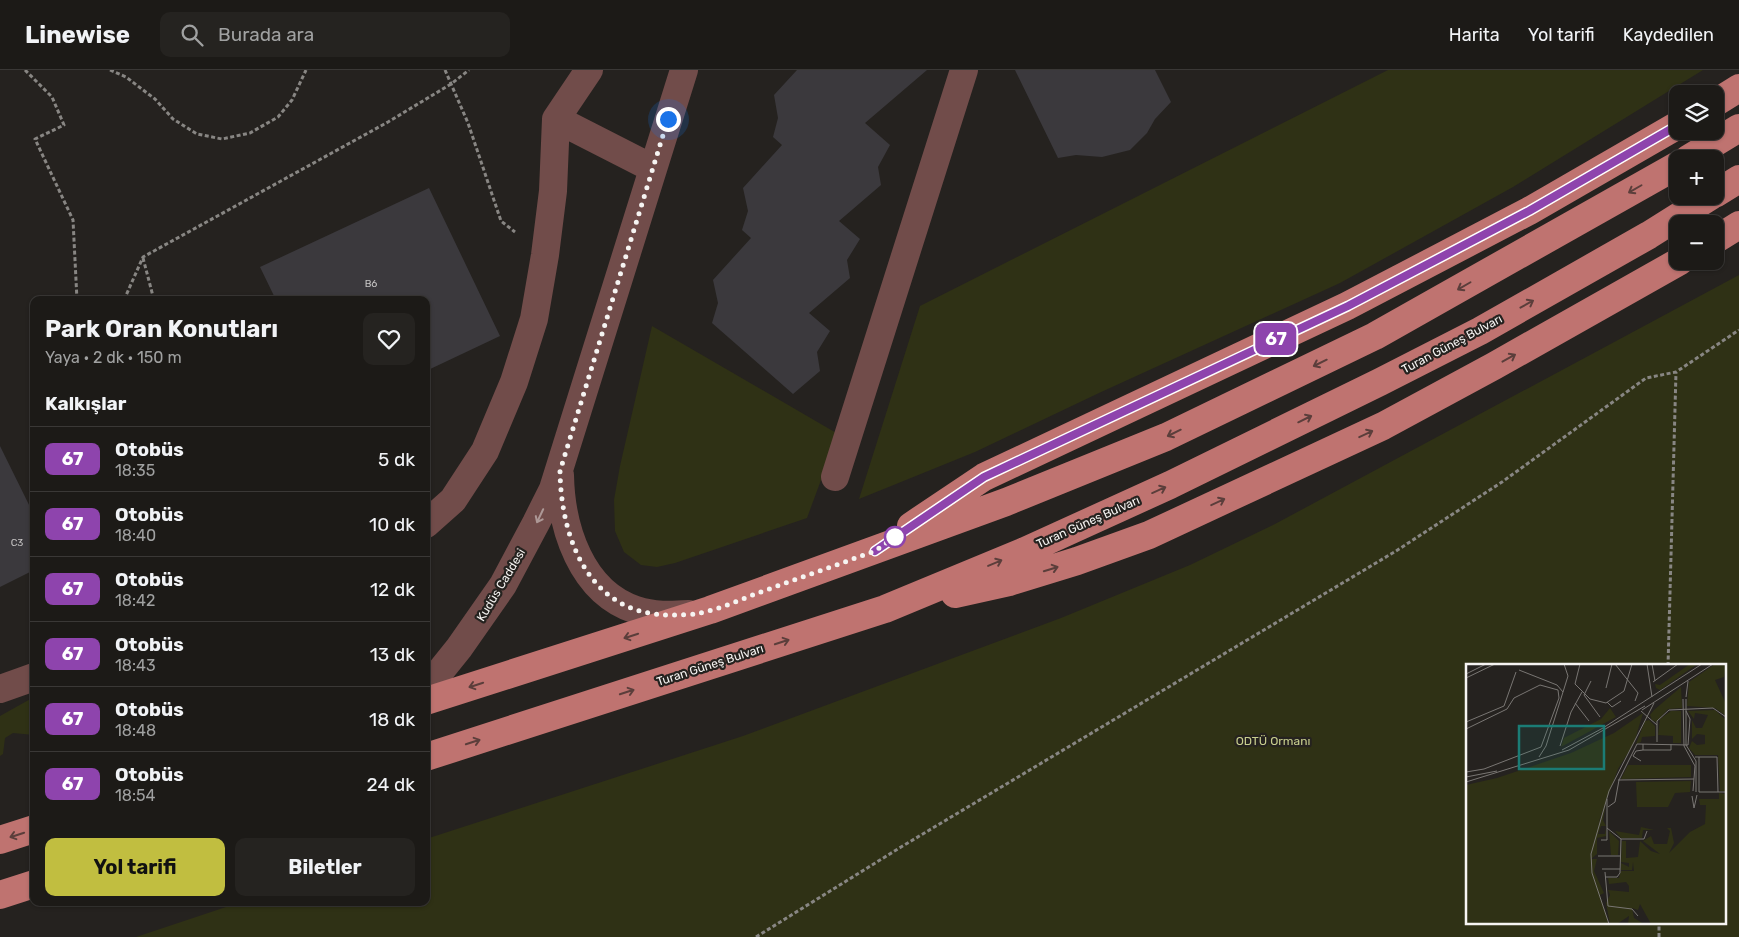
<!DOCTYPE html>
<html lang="tr">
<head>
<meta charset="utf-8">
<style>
	body { margin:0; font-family:Rubik,sans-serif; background:#252320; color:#f1f3f6; height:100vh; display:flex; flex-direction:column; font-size:19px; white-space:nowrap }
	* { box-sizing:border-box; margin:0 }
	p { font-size:16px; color:#a0a1a1 }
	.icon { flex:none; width:28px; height:28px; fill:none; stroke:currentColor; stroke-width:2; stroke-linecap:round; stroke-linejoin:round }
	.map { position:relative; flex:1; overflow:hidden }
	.side { position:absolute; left:30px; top:226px; width:400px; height:610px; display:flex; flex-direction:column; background:#1c1a17; border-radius:10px; box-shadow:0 1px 4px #0004,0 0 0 1px #3a3836 }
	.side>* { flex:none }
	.badge { padding:0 10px; border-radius:8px; font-size:18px; line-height:32px }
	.controls { position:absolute; left:1669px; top:15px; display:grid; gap:10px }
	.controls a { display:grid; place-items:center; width:55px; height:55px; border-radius:10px; background:#1c1a17; box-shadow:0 1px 4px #0004,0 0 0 1px #3a3836; font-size:25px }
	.you { position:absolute; width:25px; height:25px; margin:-12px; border:4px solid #fff; border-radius:50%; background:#1a73e8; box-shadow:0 0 0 8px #1a73e833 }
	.map>.badge { position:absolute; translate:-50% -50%; box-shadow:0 0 0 2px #fff }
	h2 { padding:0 15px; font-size:19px; line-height:45px }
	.round { display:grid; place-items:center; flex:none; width:52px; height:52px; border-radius:10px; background:#252320 }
	.summary { display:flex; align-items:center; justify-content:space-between; height:85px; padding:0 15px }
	h1 { font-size:24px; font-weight:700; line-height:38px }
	.button { display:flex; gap:10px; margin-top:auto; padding:10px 15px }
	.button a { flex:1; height:58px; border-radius:10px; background:#c1be40; color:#111; font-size:20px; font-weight:700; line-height:58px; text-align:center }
	.button a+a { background:#252320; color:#f1f3f6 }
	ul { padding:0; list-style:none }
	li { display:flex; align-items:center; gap:15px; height:65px; padding:0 15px; border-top:1px solid #3a3836 }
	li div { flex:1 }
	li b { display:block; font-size:19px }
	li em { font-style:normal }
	li .badge { min-width:55px; font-weight:700; text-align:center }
	header { display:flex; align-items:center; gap:30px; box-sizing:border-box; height:70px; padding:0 25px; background:#1c1a17; border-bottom:1px solid #3a3836 }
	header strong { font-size:24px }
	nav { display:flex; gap:28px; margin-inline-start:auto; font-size:18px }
	.search { width:350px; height:45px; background:#252320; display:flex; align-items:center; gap:12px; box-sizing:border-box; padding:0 18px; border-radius:10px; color:#a0a1a1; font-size:19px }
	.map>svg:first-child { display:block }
	.green { fill:#2f3115; fill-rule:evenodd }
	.building { fill:#3b393d }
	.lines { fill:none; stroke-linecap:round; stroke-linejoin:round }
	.path { stroke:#888683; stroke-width:3; stroke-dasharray:4 2.5; stroke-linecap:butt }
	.minor { stroke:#714c4a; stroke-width:28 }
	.major { stroke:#bf7370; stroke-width:28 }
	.oneway { stroke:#5b3e3b }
	.oneway2 { stroke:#ad9896 }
	.line-casing { stroke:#fff; stroke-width:11 }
	.line { stroke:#8e44ad; stroke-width:8 }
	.walk { stroke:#f6f4f2; stroke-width:5; stroke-dasharray:0 9 }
	.stop-dot { fill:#fff; stroke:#8e44ad; stroke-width:2.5 }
	.labels { text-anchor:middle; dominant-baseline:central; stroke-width:4.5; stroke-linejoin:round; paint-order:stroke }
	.number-label { font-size:10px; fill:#c7c5c5 }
	.street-label { font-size:12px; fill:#f6f4f2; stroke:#25221f }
	.park-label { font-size:12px; fill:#c8ce8e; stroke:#25221f }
	.inset-road { fill:none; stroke:#797673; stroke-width:1 }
	.view { fill:#1b7c75; fill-opacity:0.15; stroke:#1b7c75; stroke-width:2.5 }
	.inset-edge { fill:none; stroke:#f6f4f2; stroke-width:2.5 }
</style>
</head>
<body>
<header>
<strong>Linewise</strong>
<div class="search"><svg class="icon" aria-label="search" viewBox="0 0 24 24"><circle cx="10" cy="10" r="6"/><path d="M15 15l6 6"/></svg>Burada ara</div>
<nav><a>Harita</a><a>Yol tarifi</a><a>Kaydedilen</a></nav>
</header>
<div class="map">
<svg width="1739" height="867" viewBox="0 0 1739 867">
	<rect width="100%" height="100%" fill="#25221f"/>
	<!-- green -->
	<path class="green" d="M1388 0H1703L1513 117 1340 213 1099 323 975 382 859 429 920 236Z
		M1739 205V867H136L238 833 426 832V769L743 666 1061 548 1190 495 1275 454ZM1468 596H1725V853H1468Z
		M652 256 838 364 807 448 675 493 657 497 641 495 624 482 615 461 614 430 620 396Z
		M34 627V665L13 663 5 668 3 684 0 686V646Z"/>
	<!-- building -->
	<path class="building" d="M797 0H927L865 53 890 75 878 97 881 115 839 151 860 169 847 190 850 208 809 243 830 261 817 282 820 301 793 324 712 253 718 233 713 210 751 168 742 160 748 141 743 118 782 75 773 67 778 48 774 25Z
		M1015 0H1155L1171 32 1155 49 1147 63 1130 80 1102 87 1076 85 1058 88Z
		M429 118 500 266 426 301V230H276L260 197Z
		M0 376 34 445V500L0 517Z"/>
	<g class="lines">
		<!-- path -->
		<path class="path" d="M25 0 52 27 64 55 35 69 73 150 77 230
			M110 0 126 7 155 29 173 49 197 64 222 69 250 63 278 47 292 30 306 0
			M445 0 468 53 501 151 515 162
			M143 188 154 230
			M124 230 143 187 388 52 451 14 469 0
			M1668 596 1676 302
			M756 867 901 777 1396 481 1502 412 1646 308 1676 302 1739 260
			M1659 867V853"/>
		<!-- minor -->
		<path class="minor" d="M556 49 652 98
			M560 405C561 458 581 522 636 540 653 546 672 545 689 544
			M835 407 964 0
			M426 454 453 430 485 381 514 312 534 249 545 185 553 121 556 49 589 0
			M0 619 34 607
			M426 619 459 578 503 515 536 453 553 419 684 0"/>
		<!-- major -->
		<path class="major" d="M1715 33 1739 18
			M1688 89 1739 58
			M1715 124 1739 109
			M1715 170 1739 155
			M911 456 984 407 1347 236 1529 141 1678 55
			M955 524 1009 512 1077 491 1149 465 1383 356 1494 296 1680 191
			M426 631 710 540 1006 432 1166 367 1375 266 1678 95
			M426 687 885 539 1025 481 1170 415 1380 312 1480 261 1649 165 1711 126
			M0 770 34 759
			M0 825 34 814"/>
	</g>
	<!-- one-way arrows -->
	<defs><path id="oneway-shaft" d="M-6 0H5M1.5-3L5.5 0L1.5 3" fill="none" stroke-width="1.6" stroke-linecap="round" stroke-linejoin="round" transform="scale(1.25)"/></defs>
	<g class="oneway">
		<use href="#oneway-shaft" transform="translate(1635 119) rotate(150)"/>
		<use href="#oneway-shaft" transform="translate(1464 216) rotate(150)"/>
		<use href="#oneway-shaft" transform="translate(1527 234) rotate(-29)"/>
		<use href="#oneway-shaft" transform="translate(1509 288) rotate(-29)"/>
		<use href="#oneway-shaft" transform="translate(1320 293) rotate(154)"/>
		<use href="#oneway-shaft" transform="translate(1305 349) rotate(-26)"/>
		<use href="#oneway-shaft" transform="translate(1174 363) rotate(154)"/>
		<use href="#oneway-shaft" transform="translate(1366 364) rotate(-25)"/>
		<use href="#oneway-shaft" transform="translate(1159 420) rotate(-24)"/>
		<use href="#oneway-shaft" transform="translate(1218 432) rotate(-25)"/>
		<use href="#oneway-shaft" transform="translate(995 493) rotate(-23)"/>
		<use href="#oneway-shaft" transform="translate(1051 499) rotate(-17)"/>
		<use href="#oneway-shaft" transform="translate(631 566) rotate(162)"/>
		<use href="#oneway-shaft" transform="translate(782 572) rotate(-18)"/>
		<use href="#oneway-shaft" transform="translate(476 615) rotate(162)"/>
		<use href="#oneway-shaft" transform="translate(627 622) rotate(-18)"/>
		<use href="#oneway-shaft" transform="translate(473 672) rotate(-18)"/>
		<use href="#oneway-shaft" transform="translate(17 765) rotate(162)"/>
	</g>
	<use class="oneway2" href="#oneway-shaft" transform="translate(540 446) rotate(115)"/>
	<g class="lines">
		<!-- line casing -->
		<g class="line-casing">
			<path id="line" d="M875 481 984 407 1348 236 1529 141 1678 55"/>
		</g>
		<!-- line -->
		<use href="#line" class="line"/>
		<!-- walk -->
		<path class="walk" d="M668 49 560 401C561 470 590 545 670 545 680 545 691 545 700 543 721 539 741 529 761 522 799 508 837 495 875 481L895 467"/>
	</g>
	<!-- markers -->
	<circle class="stop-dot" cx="895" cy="467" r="10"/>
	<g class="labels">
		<!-- number labels -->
		<g class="number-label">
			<text x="371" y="214">B6</text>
			<text x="17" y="473">C3</text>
		</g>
		<!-- street labels -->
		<g class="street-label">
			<text transform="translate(1452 274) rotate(-28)">Turan Güneş Bulvarı</text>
			<text transform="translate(1088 452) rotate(-24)">Turan Güneş Bulvarı</text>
			<text transform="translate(501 515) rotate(-59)">Kudüs Caddesi</text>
			<text transform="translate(710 595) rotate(-18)">Turan Güneş Bulvarı</text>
		</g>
		<!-- park labels -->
		<g class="park-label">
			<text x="1273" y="671">ODTÜ Ormanı</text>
		</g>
	</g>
	<!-- overview -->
	<g transform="translate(1466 594)">
		<rect width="260" height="260" fill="#25221f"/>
		<path d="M224 0 230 1 194 26 190 24 189 20 194 21ZM249 0H260L258 13 249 16 260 40V52L249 44 221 42 223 18ZM215 23 216 44 202 45 190 58 186 56 184 51 188 46ZM144 44 150 53 95 83 98 74 135 55ZM249 46 260 56V127H254L252 91H229L223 84 226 77 231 81 239 80V71L231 70 226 75V56L230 64H236L242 51 229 49 228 55 222 47ZM205 47H215V79H207V72L192 71 194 55ZM177 49 168 79 152 105 134 154 132 161 140 139 137 156 140 162H135L132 170H139L140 164V172L131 174V190L125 195H131L128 207 138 229 134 231 143 260H0V121L31 114 105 89 148 69ZM183 56 189 62V72L176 73 175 78 170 80 179 57ZM162 101H225V113L155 115ZM225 117 224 128 209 129 202 143H171L170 118ZM253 129 260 130V260H185L174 240 172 246 166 244 168 254 178 260H162L163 252 151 260H144L140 239 144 231 142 226 163 228V222L160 218 143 220 142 214H153L155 207H168L167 198 166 206H155V199L163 203V199L155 198 156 177H168H160V194L172 193 174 177 185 187 194 190 177 177 185 172 188 180H201L204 167 201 164H205L208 179 203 189 224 168 239 160 240 141H234L233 135H253ZM175 163 188 166H177L176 174H155L149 167 173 171ZM143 167 153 177 152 191H145Z" fill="#2f3115"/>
		<path class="inset-road" d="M114 0 109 20 124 35 140 39 158 27 166 0M149 0 172 29 169 37M181 0 186 33M186 0 189 17M53 6 91 21 97 28 80 82 73 93M0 10 20 0M0 14 29 0M125 17 118 31 134 53M187 18 212 0M140 24 146 0M97 28 102 12 98 0M220 33 222 17M217 35 218 82 229 102 227 127M220 35V81L230 97V128M141 38 146 43 155 37M109 39 123 57M176 46 247 0M175 47 191 61M0 58 38 42 50 8M0 65 41 45 48 34 74 21 92 26 93 34 75 83 18 105 0 108M191 78V57L203 46 247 44 260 53M177 80V86H205V80M94 82 105 48 116 28M96 86 137 64 236 0M229 93H251L252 128M233 93V128M175 97 167 92 170 87 177 86M0 113 31 107M152 116 228 115M0 118 103 86 179 42M233 128H260M226 132 228 144 231 131M142 143 149 138 153 116 171 80 222 81 224 55 220 47M155 175H178L181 167M135 176H141V135M132 192H154M136 205H154M139 208 142 242 166 245 172 252M139 213H151L154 209 155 175 141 164M143 260 126 209 125 190 143 127 188 39"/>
		<path class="view" d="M53 62H138V105H53Z"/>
		<rect width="260" height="260" class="inset-edge"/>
	</g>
</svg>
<div class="controls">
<a><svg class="icon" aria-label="layers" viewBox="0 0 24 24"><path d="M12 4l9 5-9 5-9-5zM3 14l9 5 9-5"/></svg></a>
<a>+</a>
<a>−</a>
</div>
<div class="you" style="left:668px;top:49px"></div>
<b class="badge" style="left:1276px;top:269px;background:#8e44ad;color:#fff">67</b>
<section class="side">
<div class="summary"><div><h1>Park Oran Konutları</h1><p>Yaya · 2 dk · 150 m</p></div><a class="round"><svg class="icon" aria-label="heart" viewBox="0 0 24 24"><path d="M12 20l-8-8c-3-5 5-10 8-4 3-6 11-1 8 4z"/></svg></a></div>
<h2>Kalkışlar</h2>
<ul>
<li><span class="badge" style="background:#8e44ad;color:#fff">67</span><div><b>Otobüs</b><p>18:35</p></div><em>5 dk</em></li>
<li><span class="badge" style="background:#8e44ad;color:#fff">67</span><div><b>Otobüs</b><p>18:40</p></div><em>10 dk</em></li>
<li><span class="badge" style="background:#8e44ad;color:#fff">67</span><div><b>Otobüs</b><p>18:42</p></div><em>12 dk</em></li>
<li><span class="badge" style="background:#8e44ad;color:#fff">67</span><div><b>Otobüs</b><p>18:43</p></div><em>13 dk</em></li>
<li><span class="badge" style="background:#8e44ad;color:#fff">67</span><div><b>Otobüs</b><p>18:48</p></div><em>18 dk</em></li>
<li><span class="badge" style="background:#8e44ad;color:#fff">67</span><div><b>Otobüs</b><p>18:54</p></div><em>24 dk</em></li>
</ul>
<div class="button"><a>Yol tarifi</a><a>Biletler</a></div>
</section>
</div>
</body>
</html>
